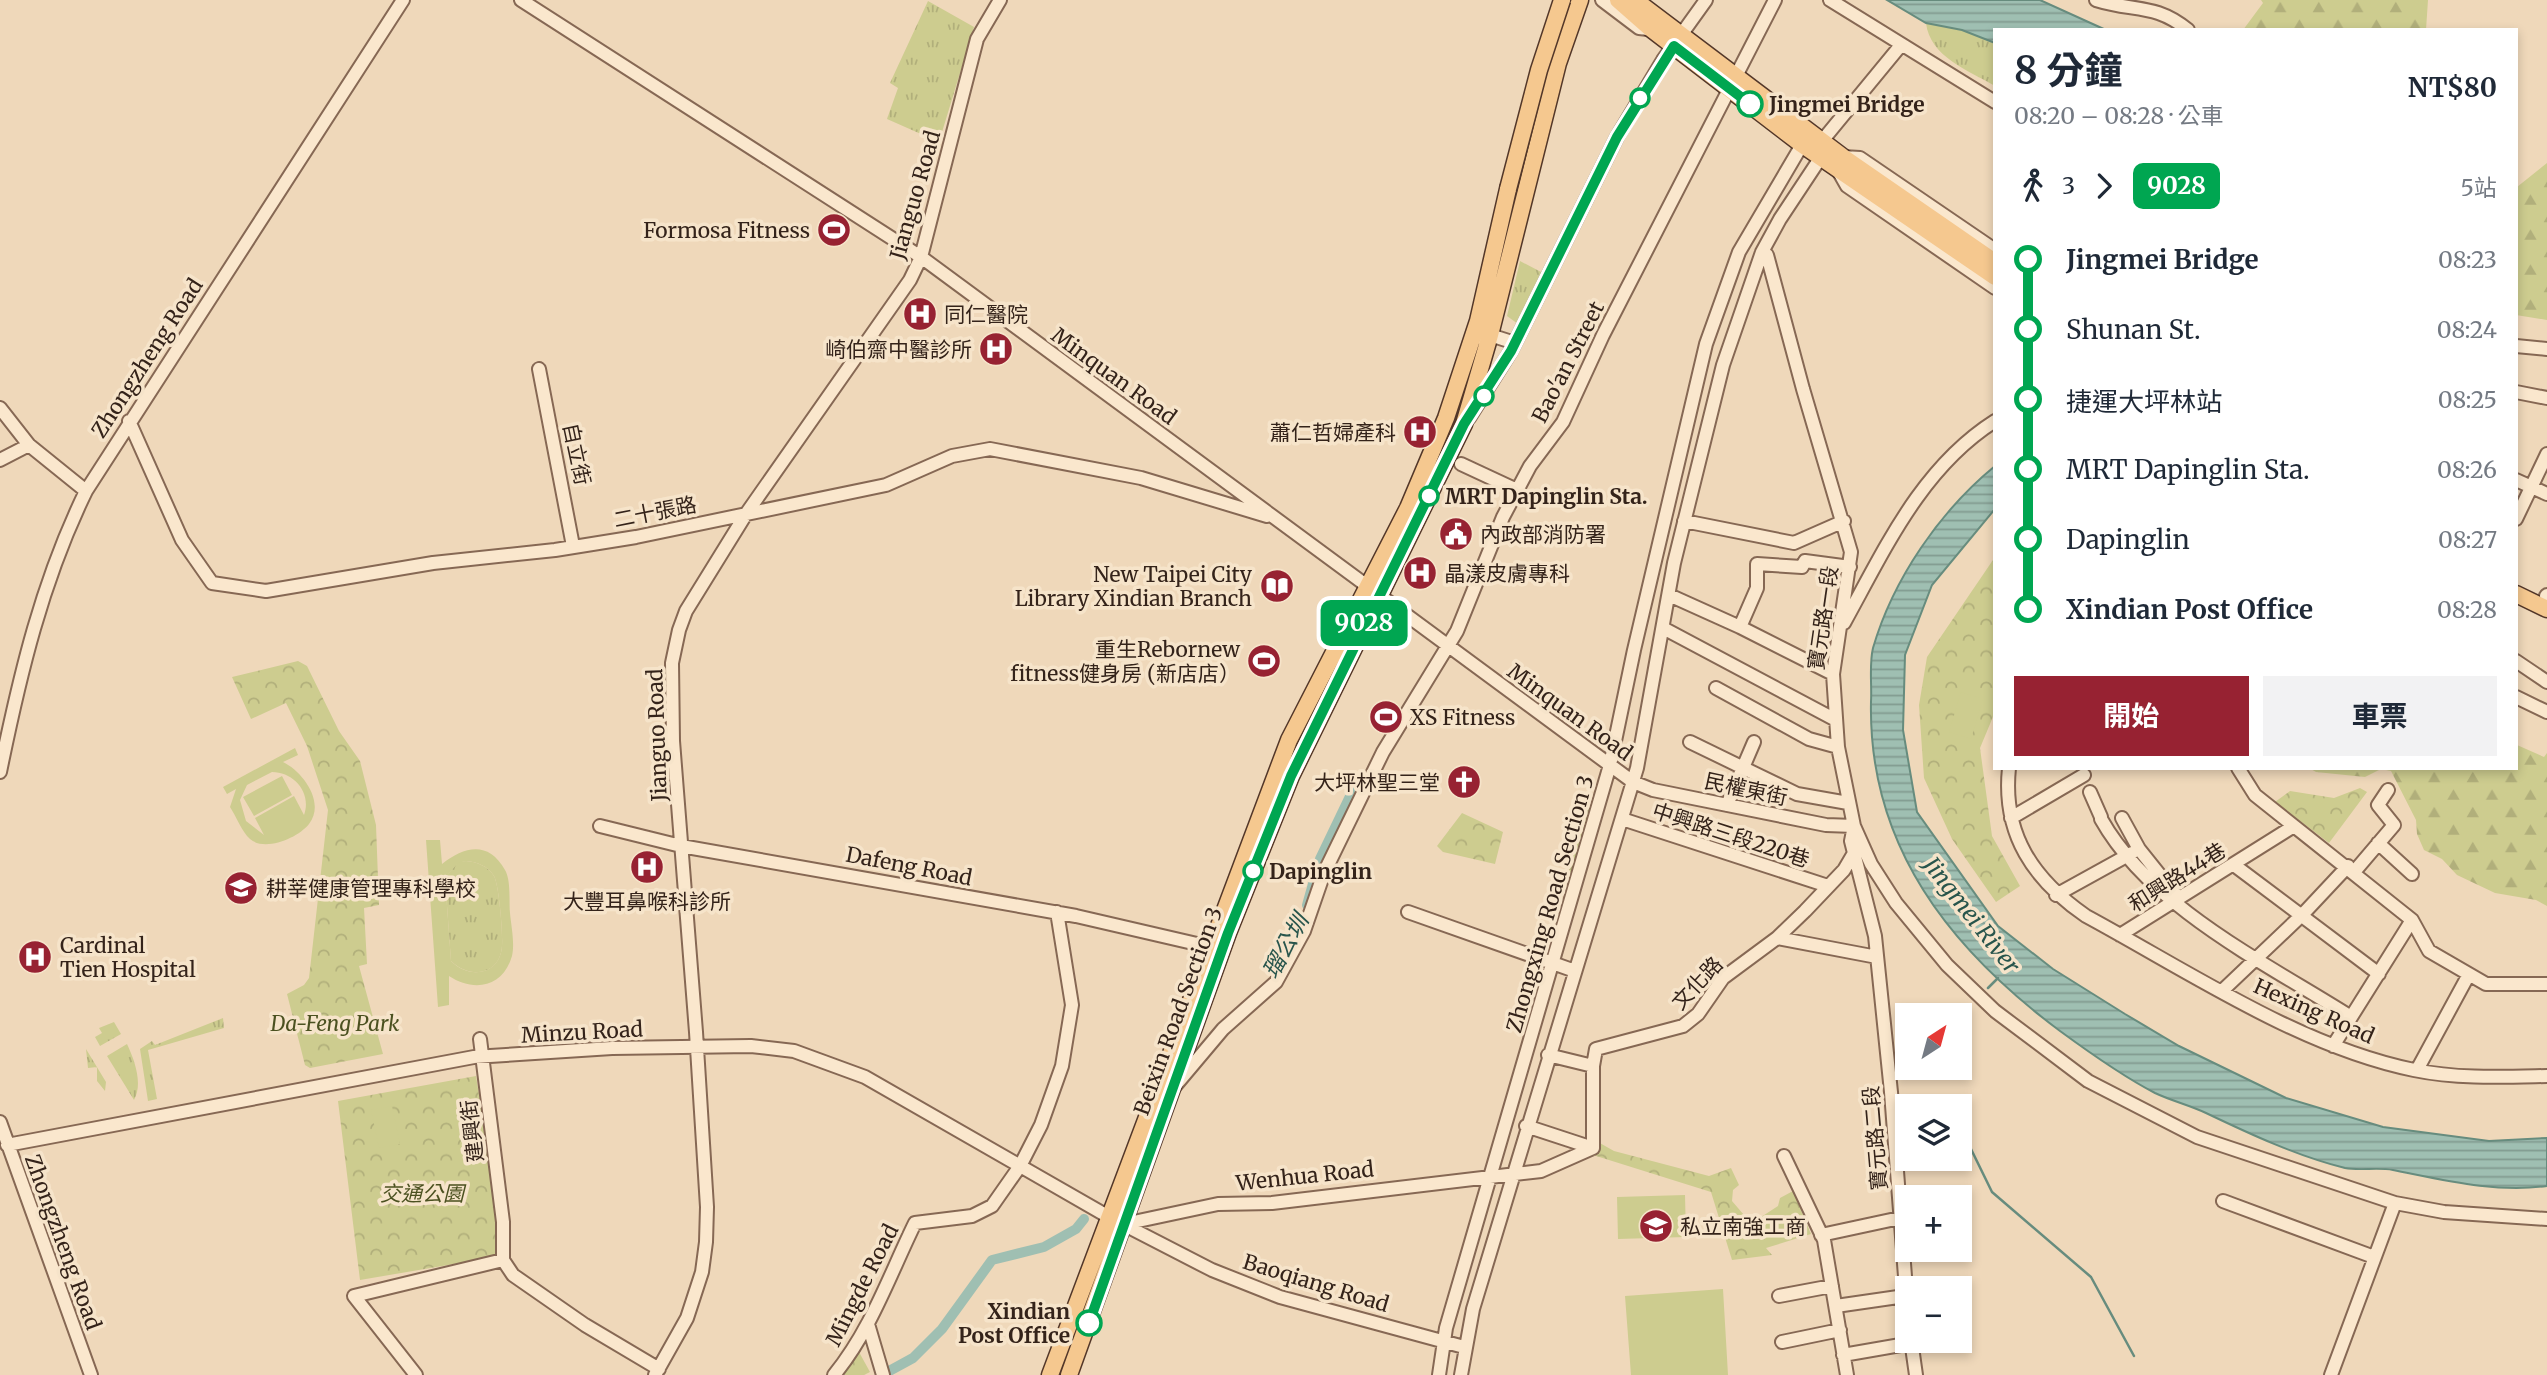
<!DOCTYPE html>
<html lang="zh-TW">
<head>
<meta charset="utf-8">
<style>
	body { margin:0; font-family:Merriweather,"Noto Sans TC",serif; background:#f2f2f3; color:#1f2937; height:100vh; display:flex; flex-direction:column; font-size:26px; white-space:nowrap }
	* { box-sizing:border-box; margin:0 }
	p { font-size:23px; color:#747a83 }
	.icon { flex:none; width:38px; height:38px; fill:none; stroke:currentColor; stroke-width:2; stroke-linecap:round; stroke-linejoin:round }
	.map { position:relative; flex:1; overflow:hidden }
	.details { position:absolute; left:1993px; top:28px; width:525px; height:742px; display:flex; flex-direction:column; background:#fff; border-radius:0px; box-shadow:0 4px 10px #0003 }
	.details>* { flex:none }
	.badge { padding:0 14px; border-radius:10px; font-size:24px; line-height:46px }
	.needle { width:46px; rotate:36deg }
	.tools { position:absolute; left:1895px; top:1003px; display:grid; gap:14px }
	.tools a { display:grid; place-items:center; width:77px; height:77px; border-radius:0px; background:#fff; box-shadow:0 4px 10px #0003; font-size:35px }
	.map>.badge { position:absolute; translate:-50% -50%; box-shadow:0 0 0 4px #fff }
	.legs { display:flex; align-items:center; gap:10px; height:77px; padding:0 21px; font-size:23px }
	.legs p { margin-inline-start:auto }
	.summary { display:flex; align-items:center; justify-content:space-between; height:119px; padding:0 21px }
	h1 { font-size:38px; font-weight:700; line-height:52px }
	.cta { display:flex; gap:14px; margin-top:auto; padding:14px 21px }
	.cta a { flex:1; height:80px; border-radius:0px; background:#972232; color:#fff; font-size:28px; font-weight:700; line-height:80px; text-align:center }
	.cta a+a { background:#f2f2f3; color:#1f2937 }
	ul { padding:0 21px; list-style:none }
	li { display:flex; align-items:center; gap:24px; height:70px; font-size:26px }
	li i { display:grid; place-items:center; width:10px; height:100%; margin:0 9px; background:currentColor }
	li i::after { content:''; width:18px; height:18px; margin:-9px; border:5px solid; border-radius:50%; background:#fff }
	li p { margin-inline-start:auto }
	li:first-child i { background:linear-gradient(#0000 50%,currentColor 0) }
	li:last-child i { background:linear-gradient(currentColor 50%,#0000 0) }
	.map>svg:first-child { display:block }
	.grass { fill:url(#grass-tufts) }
	.forest { fill:url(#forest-firs) }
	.park { fill:url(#park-crowns) }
	.pitch { fill:#cdcc8f; fill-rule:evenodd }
	.water { fill:url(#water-rules); stroke:#678c7e; stroke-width:2 }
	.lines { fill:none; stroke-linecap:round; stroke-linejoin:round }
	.stream { stroke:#678c7e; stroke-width:2.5 }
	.canal { stroke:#9fbfb2; stroke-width:10 }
	.minor-casing { stroke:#866854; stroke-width:16 }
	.major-casing { stroke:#533729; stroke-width:19 }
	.minor { stroke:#fae7cd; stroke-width:12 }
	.major { stroke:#f5c88f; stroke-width:16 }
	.major-bridge-casing { stroke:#533729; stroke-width:19; stroke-linecap:butt }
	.major-bridge { stroke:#f5c88f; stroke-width:16 }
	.line-1-casing { stroke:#fff; stroke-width:16 }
	.line-1 { stroke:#00a651; stroke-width:10 }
	.stop-1-dot { fill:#fff; stroke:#00a651; stroke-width:3.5 }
	.labels { text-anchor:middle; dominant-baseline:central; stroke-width:7; stroke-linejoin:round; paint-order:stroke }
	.stop-label { font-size:21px; font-weight:bold; fill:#34231a; stroke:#f6e4ca; text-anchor:start }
	.street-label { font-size:21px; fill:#34231a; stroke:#f6e4ca }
	.poi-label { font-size:21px; fill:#34231a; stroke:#f6e4ca; text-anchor:start }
	.park-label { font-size:21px; font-style:italic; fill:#4b5120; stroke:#f6e4ca }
	.water-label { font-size:23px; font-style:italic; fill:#28554c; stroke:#f6e4ca }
</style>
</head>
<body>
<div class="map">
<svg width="2547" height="1375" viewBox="0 0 2547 1375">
	<defs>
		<pattern id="grass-tufts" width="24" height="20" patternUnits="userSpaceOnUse" patternTransform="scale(1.75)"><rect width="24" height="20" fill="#cdcc8f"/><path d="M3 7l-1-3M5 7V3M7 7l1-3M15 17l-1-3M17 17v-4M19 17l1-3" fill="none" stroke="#b1af7b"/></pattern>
		<pattern id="forest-firs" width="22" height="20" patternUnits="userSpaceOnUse" patternTransform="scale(1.75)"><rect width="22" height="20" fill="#cdcc8f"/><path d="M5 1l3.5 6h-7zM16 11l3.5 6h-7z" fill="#b1af7b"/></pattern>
		<pattern id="park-crowns" width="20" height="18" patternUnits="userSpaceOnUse" patternTransform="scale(1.75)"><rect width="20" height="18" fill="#cdcc8f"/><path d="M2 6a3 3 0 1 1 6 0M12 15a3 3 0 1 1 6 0" fill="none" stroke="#b1af7b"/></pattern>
		<pattern id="water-rules" width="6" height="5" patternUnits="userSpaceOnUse" patternTransform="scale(1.75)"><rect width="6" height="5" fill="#9fbfb2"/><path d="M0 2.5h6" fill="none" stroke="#829b90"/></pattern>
	</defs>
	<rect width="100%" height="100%" fill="#efd8ba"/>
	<!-- grass -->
	<path class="grass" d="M928 1 974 27 939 142 887 119 898 88 890 83Z
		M1926 23 1962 30 1995 43V86C1968 70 1930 57 1926 23Z
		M1520 261 1543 273 1518 324 1507 316Z
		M466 861C477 862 488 866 494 876 499 885 503 933 502 946 500 976 469 979 451 961L445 878 458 862Z
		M223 1018 224 1028 148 1050 157 1099 148 1101 140 1049 152 1041 155 1045Z
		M114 1022 121 1034 100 1046 95 1037 102 1033 99 1028Z
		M127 1044C135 1061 143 1084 134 1100L107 1056Z
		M86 1049 106 1082 105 1091 97 1081V1067L88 1068Z"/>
	<!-- forest -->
	<path class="forest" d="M2261 0H2428L2426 30H2243L2263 3Z
		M2547 163V320L2516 315 2517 187Z
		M2517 745 2544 757 2547 753V906L2536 900 2495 893 2457 875 2442 859 2424 850 2417 834 2416 820 2391 771 2381 769 2365 777 2316 772 2309 768H2516Z
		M1586 806 1590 807 1571 879 1567 878Z"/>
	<!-- park -->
	<path class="park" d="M1995 557V712L1980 748 1992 836 2020 886 1996 902 1952 839 1924 778 1919 705 1927 657Z
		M298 661 307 666 339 731 360 761 376 825 379 905 364 908 367 964 359 966 383 1054 310 1068 305 1065 287 994 304 985 309 978 328 810 307 746 286 703 251 719 232 677Z
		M2360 788 2367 792 2329 843 2275 802 2290 791 2334 798Z
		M1462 813 1503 832 1495 864 1443 852 1437 846Z
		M476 1076 501 1230V1256L360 1280 338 1101Z
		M1598 1142 1614 1151 1709 1176 1731 1168 1739 1185 1733 1190 1732 1201 1744 1215 1758 1219 1778 1206 1780 1198 1793 1191 1811 1234 1766 1248 1772 1255 1732 1260 1711 1192 1593 1155Z
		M859 1352 870 1372 864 1375H840Z"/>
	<!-- pitch -->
	<path class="pitch" d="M1961 692 1983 699 1971 739 1949 732Z
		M295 748 298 755 283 762C302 771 326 802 309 824 298 838 265 852 250 839 242 832 236 816 230 807L236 789 227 794 223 787ZM272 772C294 772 312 793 304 815L294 796 255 818 264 835 246 821 240 800 247 785Z
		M282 776 292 795 254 816 243 797Z
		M426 840H440L442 864C464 847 488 840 505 870 511 880 509 901 510 913 511 925 515 943 512 956 503 988 473 992 449 976V1005L438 1007ZM466 861C477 862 488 866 494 876 499 885 503 933 502 946 500 976 468 979 451 961L445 878 458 863Z
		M392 1106 400 1144 379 1148 371 1110Z
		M1685 1195 1686 1237 1618 1239 1617 1197Z
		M1723 1289 1728 1375H1631L1625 1296Z"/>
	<!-- water -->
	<path class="water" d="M1887 0H2040L2106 30H1995V43L1962 30 1926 23Z
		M1995 466V509L1932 585 1905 655 1903 730 1917 812 1998 926 2053 969 2125 1014 2179 1046 2286 1098 2383 1127 2489 1141 2547 1138V1186C2495 1193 2444 1180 2393 1170 2377 1167 2360 1171 2345 1168 2297 1156 2250 1134 2206 1113 2189 1105 2172 1101 2155 1093 2122 1076 2090 1053 2060 1031 1950 949 1868 846 1871 702 1872 685 1869 664 1873 648 1893 579 1940 511 1995 466Z"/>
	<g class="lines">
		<!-- stream -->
		<path class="stream" d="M1988 988 1998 978
			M1969 1145 1992 1192 2091 1277 2134 1356"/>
		<!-- canal -->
		<path class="canal" d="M1307 905 1320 859 1355 786
			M882 1375 913 1358 942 1329 992 1260 1044 1247 1076 1229 1084 1219"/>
		<!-- minor casing -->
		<g class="minor-casing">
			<path id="minor" d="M521 0 921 257 1633 782 1653 790 1826 825 1854 826
				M1602 0 1639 28 1648 29
				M1830 0 1995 102
				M2096 0C2134 12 2155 3 2188 30
				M1822 141 1901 45
				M1843 157 1860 158 1995 250
				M1839 172 1847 186 1995 288
				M1762 252 1767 255 1803 389 1851 552 1833 674 1838 747 1854 826 1851 841 1875 936 1891 1092 1908 1316
				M1485 342 1490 335 1515 343
				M2516 346 2547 349
				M539 369 573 546
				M2516 392 2547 398
				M0 408 29 445 86 491
				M1469 418 1511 351 1617 137 1663 60 1706 0
				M129 421 182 540 212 583 266 591 433 563 555 550 636 537 886 485 952 456 990 449 1141 478 1267 516
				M0 460 29 445
				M1461 464 1519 491
				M2516 480 2547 494
				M2516 519 2547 454
				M1684 521 1794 543 1844 521
				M1669 595 1740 627 1833 674
				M2546 596 2547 595
				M1844 623C1885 549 1921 468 1995 421
				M1740 627 1757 588V564L1802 567 1805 561 1850 567
				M1663 628 1834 719
				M2516 661 2547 682
				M1716 688 1809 739 1838 747
				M2516 697 2547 712
				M1690 742 1797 794 1848 803
				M2009 768C2002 835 2034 880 2086 916 2188 971 2300 1047 2414 1070 2458 1079 2502 1077 2547 1076
				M2238 768 2255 795 2412 920 2429 951 2486 984H2547
				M0 772C20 674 42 581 86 491L403 0
				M2090 792 2101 817
				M1727 805 1754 742
				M2011 818 2084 775
				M2122 818 2139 849 2179 899
				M1622 819 1828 886
				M2101 819C2151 908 2266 963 2351 1017
				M600 826 681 846 1076 916 1210 947
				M1854 826 1871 864 1896 903 1947 965 1995 1011 2088 1081 2197 1137 2395 1203 2444 1212 2547 1219
				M2378 843 2412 874
				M2234 865 2379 974
				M2354 872 2394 825 2378 805 2388 790
				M2056 895 2132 853
				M1408 912 1575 971
				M2120 935 2294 826
				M1777 938 1877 957
				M2223 990 2303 914 2348 866
				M480 1039 503 1222V1260L513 1275 585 1325 659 1369
				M2333 1046 2412 920
				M1548 1055 1593 1066 1596 1049 1683 1026 1698 1014 1723 978 1777 938 1805 911 1844 870 1854 853
				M1593 1066V1148
				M2417 1070 2468 976
				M1175 1086 1223 1029 1276 982 1304 931 1324 873 1383 752 1457 631 1503 517 1530 466 1563 422 1603 335 1775 0
				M0 1122 91 1375
				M7 1145 474 1057 612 1048 751 1046 794 1051 865 1077 1109 1217 1212 1270 1280 1297 1464 1347
				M1784 1156 1824 1240 1847 1375
				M2223 1201 2374 1257
				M1124 1224 1218 1204 1272 1203 1541 1171 1593 1148 1526 1126
				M1821 1235 1900 1218
				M1779 1296 1832 1286
				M1836 1306 1905 1296
				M868 1324 883 1375
				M1911 1340 1916 1375
				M1782 1342 1840 1330
				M1843 1355 1912 1343
				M416 1375 354 1296 503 1260
				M655 1375 687 1318 702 1272 706 1242 707 1207 696 1032 673 741 672 663 679 630 686 611 746 514 910 280 921 257 977 39 1000 0
				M834 1375C871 1330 890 1274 915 1223L972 1216 992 1206 1020 1166 1041 1125 1062 1066 1072 1005 1057 912
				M1439 1375 1446 1328 1610 765 1634 650 1706 344 1739 252 1806 138
				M1461 1375 1473 1309 1637 768 1674 563 1723 365 1762 252 1780 219 1825 151
				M2331 1375 2395 1203"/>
		</g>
		<!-- major casing -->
		<g class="major-casing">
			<path id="major" d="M1618 0 1651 29 1801 144 1995 277
				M1635 0 1843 157 1995 262
				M2516 594 2547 609
				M1050 1375 1289 740 1408 508 1446 418 1478 321 1508 189
				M1069 1375 1228 933 1291 776 1464 424 1490 335 1558 63 1580 0"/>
		</g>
		<!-- minor -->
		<use href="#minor" class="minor"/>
		<!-- major -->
		<use href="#major" class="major"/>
		<!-- major-bridge casing -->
		<g class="major-bridge-casing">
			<path id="major-bridge" d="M1508 189 1539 70 1562 0"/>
		</g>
		<!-- major-bridge -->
		<use href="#major-bridge" class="major-bridge"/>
	</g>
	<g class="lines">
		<!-- line-1 casing -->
		<g class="line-1-casing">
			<path id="line-1" d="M1089 1323 1228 933 1291 776 1464 424 1511 351 1617 137 1674 46 1750 104"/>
		</g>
		<!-- line-1 -->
		<use href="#line-1" class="line-1"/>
	</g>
	<!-- icons -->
	<defs>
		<g id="stadium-disc" transform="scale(1.75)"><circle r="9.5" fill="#972232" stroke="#f6e4ca"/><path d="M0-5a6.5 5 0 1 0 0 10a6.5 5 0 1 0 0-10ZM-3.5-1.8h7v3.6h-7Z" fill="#fff"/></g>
		<g id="hospital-disc" transform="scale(1.75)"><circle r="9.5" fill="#972232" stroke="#f6e4ca"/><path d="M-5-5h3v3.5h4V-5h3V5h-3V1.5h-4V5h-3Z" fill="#fff"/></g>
		<g id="civic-disc" transform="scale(1.75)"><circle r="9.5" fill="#972232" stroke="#f6e4ca"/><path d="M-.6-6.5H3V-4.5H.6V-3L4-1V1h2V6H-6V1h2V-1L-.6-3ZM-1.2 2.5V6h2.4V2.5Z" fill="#fff"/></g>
		<g id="library-disc" transform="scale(1.75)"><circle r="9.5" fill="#972232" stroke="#f6e4ca"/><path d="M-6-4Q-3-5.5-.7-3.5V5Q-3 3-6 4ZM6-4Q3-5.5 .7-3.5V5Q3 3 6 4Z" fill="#fff"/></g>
		<g id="church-disc" transform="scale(1.75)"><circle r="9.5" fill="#972232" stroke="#f6e4ca"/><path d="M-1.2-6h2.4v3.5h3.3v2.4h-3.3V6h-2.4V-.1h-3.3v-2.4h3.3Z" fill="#fff"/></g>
		<g id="university-disc" transform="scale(1.75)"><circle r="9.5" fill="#972232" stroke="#f6e4ca"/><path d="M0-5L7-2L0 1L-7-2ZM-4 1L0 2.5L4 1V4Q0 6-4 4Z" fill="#fff"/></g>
		<g id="school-disc" transform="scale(1.75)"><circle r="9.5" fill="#972232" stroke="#f6e4ca"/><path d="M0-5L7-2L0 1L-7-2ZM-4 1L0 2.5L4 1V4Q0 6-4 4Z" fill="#fff"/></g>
	</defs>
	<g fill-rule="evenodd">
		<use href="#stadium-disc" x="834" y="230"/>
		<use href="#hospital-disc" x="920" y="314"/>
		<use href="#hospital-disc" x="996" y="349"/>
		<use href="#hospital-disc" x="1420" y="432"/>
		<use href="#civic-disc" x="1456" y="534"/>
		<use href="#hospital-disc" x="1420" y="573"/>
		<use href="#library-disc" x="1277" y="586"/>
		<use href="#stadium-disc" x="1264" y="661"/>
		<use href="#stadium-disc" x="1386" y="717"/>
		<use href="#church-disc" x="1464" y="782"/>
		<use href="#hospital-disc" x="647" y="867"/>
		<use href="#university-disc" x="241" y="888"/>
		<use href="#hospital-disc" x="35" y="957"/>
		<use href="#school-disc" x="1656" y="1226"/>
	</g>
	<!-- markers -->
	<g class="stop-1-dot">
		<circle cx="1640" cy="98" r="9"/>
		<circle cx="1750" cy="104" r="12"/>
		<circle cx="1484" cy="396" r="9"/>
		<circle cx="1429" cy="496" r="9"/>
		<circle cx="1253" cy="871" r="9"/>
		<circle cx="1089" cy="1323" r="12"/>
	</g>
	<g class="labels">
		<!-- stop labels -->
		<g class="stop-label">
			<text x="1769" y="104">Jingmei Bridge</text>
			<text x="1445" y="496">MRT Dapinglin Sta.</text>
			<text x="1269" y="871">Dapinglin</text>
			<text x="1070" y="1311" text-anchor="end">Xindian<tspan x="1070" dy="24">Post Office</tspan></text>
		</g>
		<!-- street labels -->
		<g class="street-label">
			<text transform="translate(915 195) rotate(-74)">Jianguo Road</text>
			<text transform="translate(147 358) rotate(-57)">Zhongzheng Road</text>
			<text transform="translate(1568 362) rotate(-63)">Bao'an Street</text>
			<text transform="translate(1114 376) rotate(36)">Minquan Road</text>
			<text transform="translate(577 454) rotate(78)">自立街</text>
			<text transform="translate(655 512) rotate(-11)">二十張路</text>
			<text transform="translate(1823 618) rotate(-82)">寶元路一段</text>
			<text transform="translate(1570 712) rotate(36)">Minquan Road</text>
			<text transform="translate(657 735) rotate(-92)">Jianguo Road</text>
			<text transform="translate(1746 789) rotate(12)">民權東街</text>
			<text transform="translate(1731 835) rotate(18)">中興路三段220巷</text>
			<text transform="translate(909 866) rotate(11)">Dafeng Road</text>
			<text transform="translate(2177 877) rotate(-32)">和興路44巷</text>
			<text transform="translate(1550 904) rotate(-74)">Zhongxing Road Section 3</text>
			<text transform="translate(1697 983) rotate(-47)">文化路</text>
			<text transform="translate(1178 1011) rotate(-70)">Beixin Road Section 3</text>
			<text transform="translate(2314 1011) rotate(24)">Hexing Road</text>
			<text transform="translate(582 1032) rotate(-3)">Minzu Road</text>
			<text transform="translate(472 1131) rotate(-97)">建興街</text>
			<text transform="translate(1875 1138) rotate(-95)">寶元路二段</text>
			<text transform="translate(1305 1176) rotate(-6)">Wenhua Road</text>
			<text transform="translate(63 1242) rotate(70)">Zhongzheng Road</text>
			<text transform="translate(1316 1283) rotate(17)">Baoqiang Road</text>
			<text transform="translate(862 1285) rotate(-63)">Mingde Road</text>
		</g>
		<!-- poi labels -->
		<g class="poi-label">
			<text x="810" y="230" text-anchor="end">Formosa Fitness</text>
			<text x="944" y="314">同仁醫院</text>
			<text x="972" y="349" text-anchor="end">崎伯齋中醫診所</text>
			<text x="1396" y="432" text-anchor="end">蕭仁哲婦產科</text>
			<text x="1480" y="534">內政部消防署</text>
			<text x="1444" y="573">晶漾皮膚專科</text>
			<text x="1252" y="574" text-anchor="end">New Taipei City<tspan x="1252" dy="24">Library Xindian Branch</tspan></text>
			<text x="1240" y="649" text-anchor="end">重生Rebornew<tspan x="1240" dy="24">fitness健身房 (新店店）</tspan></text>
			<text x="1410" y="717">XS Fitness</text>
			<text x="1440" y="782" text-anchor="end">大坪林聖三堂</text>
			<text x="266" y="888">耕莘健康管理專科學校</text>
			<text x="647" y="901" text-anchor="middle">大豐耳鼻喉科診所</text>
			<text x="60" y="945">Cardinal<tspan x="60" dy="24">Tien Hospital</tspan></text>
			<text x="1680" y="1226">私立南強工商</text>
		</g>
		<!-- park labels -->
		<g class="park-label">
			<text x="335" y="1023">Da-Feng Park</text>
			<text x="422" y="1193">交通公園</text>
		</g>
		<!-- water labels -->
		<g class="water-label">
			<text transform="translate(1972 915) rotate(52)">Jingmei River</text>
			<text transform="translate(1285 946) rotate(-61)">瑠公圳</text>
		</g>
	</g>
</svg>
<div class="tools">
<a><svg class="needle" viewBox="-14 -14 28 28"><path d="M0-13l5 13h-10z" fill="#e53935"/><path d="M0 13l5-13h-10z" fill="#747a83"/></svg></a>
<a><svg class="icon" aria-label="layers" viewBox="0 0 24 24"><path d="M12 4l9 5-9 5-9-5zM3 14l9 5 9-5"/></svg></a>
<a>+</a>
<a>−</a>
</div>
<b class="badge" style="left:1364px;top:623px;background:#00a651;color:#fff">9028</b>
<section class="details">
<div class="summary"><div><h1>8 分鐘</h1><p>08:20 – 08:28 · 公車</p></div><b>NT$80</b></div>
<div class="legs"><svg class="icon" aria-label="walk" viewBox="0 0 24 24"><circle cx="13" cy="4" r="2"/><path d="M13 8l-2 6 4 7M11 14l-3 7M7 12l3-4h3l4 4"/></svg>3<svg class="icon" aria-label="forward" viewBox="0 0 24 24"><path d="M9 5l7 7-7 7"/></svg><b class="badge" style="background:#00a651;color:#fff">9028</b><p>5站</p></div>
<ul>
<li><i style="color:#00a651"></i><b>Jingmei Bridge</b><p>08:23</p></li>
<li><i style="color:#00a651"></i><span>Shunan St.</span><p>08:24</p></li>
<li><i style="color:#00a651"></i><span>捷運大坪林站</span><p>08:25</p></li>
<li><i style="color:#00a651"></i><span>MRT Dapinglin Sta.</span><p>08:26</p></li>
<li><i style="color:#00a651"></i><span>Dapinglin</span><p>08:27</p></li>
<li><i style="color:#00a651"></i><b>Xindian Post Office</b><p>08:28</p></li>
</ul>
<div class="cta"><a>開始</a><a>車票</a></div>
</section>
</div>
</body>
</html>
